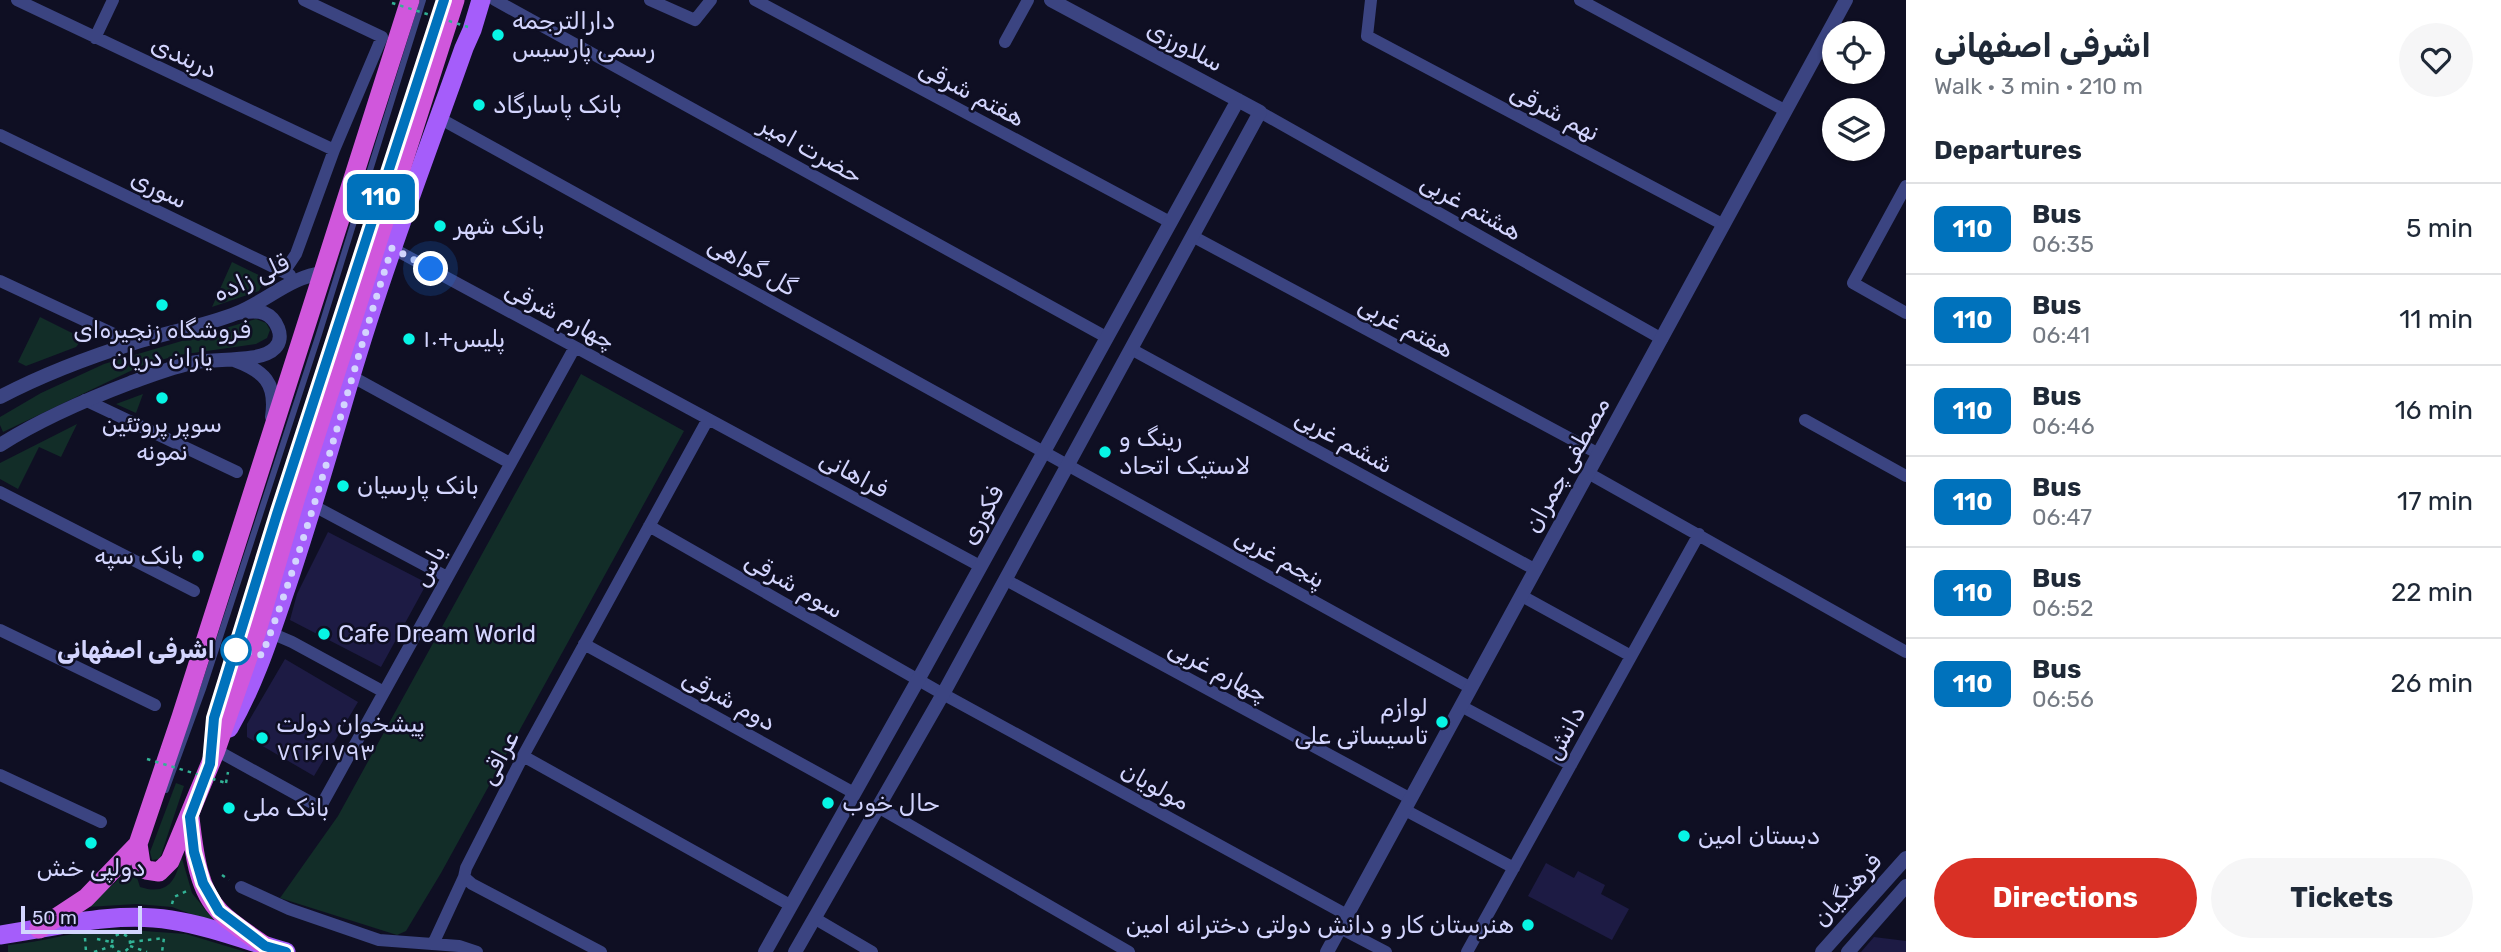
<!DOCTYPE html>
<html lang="en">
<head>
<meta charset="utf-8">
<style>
	body { margin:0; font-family:Rubik,"Noto Sans Arabic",sans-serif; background:#f6f6f7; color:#1f2937; height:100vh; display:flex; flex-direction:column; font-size:26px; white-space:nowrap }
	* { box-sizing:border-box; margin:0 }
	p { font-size:23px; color:#747a83 }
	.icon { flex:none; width:38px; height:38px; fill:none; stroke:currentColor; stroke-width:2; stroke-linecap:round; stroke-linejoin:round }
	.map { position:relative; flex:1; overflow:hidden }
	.details { display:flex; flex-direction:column; background:#fff; width:595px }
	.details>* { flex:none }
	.badge { padding:0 14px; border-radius:10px; font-size:24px; line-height:46px }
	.tools { position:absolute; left:1822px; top:21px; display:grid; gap:14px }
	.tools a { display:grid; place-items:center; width:63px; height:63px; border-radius:50%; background:#fff; box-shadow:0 2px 5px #0004; font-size:35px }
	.scale { position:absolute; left:21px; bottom:18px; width:121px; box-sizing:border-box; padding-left:7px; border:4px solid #d3d5fe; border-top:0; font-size:19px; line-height:24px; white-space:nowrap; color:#d3d5fe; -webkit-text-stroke:5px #0f0f23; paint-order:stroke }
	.you { position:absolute; width:35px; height:35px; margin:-18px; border:5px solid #fff; border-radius:50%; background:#1a73e8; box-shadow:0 0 0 10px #1a73e833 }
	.map>.badge { position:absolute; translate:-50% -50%; box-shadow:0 0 0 4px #fff }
	h2 { padding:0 28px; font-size:26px; line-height:63px }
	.round { display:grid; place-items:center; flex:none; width:74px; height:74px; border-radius:37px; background:#f6f6f7 }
	.headline { display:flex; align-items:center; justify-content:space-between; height:119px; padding:0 28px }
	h1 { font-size:33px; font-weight:700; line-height:52px }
	.primary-button { display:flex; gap:14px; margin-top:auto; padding:14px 28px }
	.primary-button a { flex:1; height:80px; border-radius:42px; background:#d93025; color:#fff; font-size:28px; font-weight:700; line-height:80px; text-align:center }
	.primary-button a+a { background:#f6f6f7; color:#1f2937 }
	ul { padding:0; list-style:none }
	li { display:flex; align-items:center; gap:21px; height:91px; padding:0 28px; border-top:2px solid #e0e1e3 }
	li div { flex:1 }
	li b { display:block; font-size:26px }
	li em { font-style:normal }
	li .badge { min-width:77px; font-weight:700; text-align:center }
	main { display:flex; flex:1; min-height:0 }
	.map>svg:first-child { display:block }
	.green { fill:#122d28 }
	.building { fill:#1d1b44 }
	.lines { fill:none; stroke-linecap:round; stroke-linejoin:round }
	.path { stroke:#32b295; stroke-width:2.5; stroke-dasharray:3.5 5; stroke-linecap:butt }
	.service { stroke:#3b4481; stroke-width:6 }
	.minor { stroke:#3b4481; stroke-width:12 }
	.tertiary { stroke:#3b4481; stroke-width:14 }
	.primary { stroke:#a55dfa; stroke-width:19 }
	.trunk { stroke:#d057dc; stroke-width:19 }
	.path-bridge { stroke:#32b295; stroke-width:2.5; stroke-dasharray:3.5 5; stroke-linecap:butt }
	.line-casing { stroke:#fff; stroke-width:16 }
	.line { stroke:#0072bc; stroke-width:10 }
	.walk { stroke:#d3d5fe; stroke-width:7; stroke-dasharray:0 12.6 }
	.poi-dot { fill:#07f5e5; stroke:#0f0f23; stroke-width:2.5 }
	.stop-dot { fill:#fff; stroke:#0072bc; stroke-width:3.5 }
	.labels { text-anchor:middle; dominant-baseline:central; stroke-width:5; stroke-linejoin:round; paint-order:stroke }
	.poi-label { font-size:24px; fill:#d3d5fe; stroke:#0f0f23; text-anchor:start }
	.street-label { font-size:24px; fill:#d3d5fe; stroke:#0f0f23 }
	.stop-label { font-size:24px; font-weight:bold; fill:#d3d5fe; stroke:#0f0f23; text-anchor:end }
</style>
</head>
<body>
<main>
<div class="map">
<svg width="1906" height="952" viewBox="0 0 1906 952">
	<rect width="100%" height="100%" fill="#0f0f23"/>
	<!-- green -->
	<path class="green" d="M232 262 265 278 259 291 212 307Z
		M40 317 80 337V342L76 347 26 366 18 362Z
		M256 319 266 323 270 330 267 338 256 344 179 355 143 365 3 432 0 425V417L41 393 104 364Z
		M581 374 684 431 441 873 406 931 397 935 280 898 338 816Z
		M143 394 136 413 116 404Z
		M77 424 61 457 39 447 18 489 0 479V463Z
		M176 783 184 786 161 855 159 859 152 860 150 852Z
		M135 854 133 865 140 887C168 896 177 880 181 855L192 893 216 923 172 907 137 904 87 907 116 882Z
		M115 929 186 934 246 952H8V945C44 942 78 930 115 929Z"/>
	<!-- building -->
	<path class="building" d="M328 532 427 583 381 667 290 620 297 594Z
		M285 659 358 702 314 776 247 737V724Z
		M1546 863 1574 878 1578 871 1605 885 1601 894 1629 909 1612 940 1528 896Z
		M1874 937 1906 941V952H1861Z"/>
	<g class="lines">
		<!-- path -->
		<path class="path" d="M226 783 228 772
			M222 875 229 880
			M172 904 174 897 187 891
			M112 943a9 9 0 1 1 18 0a9 9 0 1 1-18 0Z
			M85 938 86 952
			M97 939 111 942
			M131 942 164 938 162 952
			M130 946 147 952
			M94 952 112 946"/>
		<!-- service -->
		<path class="service" d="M213 734 214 718 277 515 444 0
			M166 790 203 689 319 334 423 0"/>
		<!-- minor -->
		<path class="minor" d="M17 0 334 150
			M495 0 1106 337
			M650 0 695 20 711 0
			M755 0 1170 222
			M1371 0 1367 36 1724 225
			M1580 0 1786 111
			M95 38 113 0
			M1005 42 1028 0
			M1260 112 1662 339
			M439 118 1471 688
			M0 135 290 275
			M1906 186 1853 283 1906 313
			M1194 237 1599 454
			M392 248 980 566
			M284 272 296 254 334 150 382 37 304 0
			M0 281 133 343
			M1131 349 1536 570
			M351 376 510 463
			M85 400 237 472
			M1805 420 1906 476
			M1588 473 1906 652
			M0 492 194 591
			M314 506 447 577
			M649 526 943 694 1347 915
			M1006 580 1411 799
			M1522 596 1631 656
			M0 630 155 705
			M271 633 292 642 384 692
			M584 644 854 793
			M1461 706 1571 765
			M216 750 314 804 321 806 575 347
			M523 756 790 905
			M0 775 101 822
			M878 807 1129 952
			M1405 810 1514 868
			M464 877 472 884 601 952
			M241 887 289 909 379 940 459 946 477 952
			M814 918 872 952
			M1340 928 1386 952
			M433 944 464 877 466 868 523 756 708 419
			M1467 952 1699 534"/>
		<!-- tertiary -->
		<path class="tertiary" d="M234 360C264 371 277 383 272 417
			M0 397C44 374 86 358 134 343 168 332 205 326 237 313 267 301 291 276 324 273
			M0 445C41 419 85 400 130 383 152 375 174 366 197 362 217 358 261 363 275 348 286 337 276 318 264 313 255 310 247 312 238 313
			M765 952 918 680 1238 100
			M795 952 943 694 1260 112 1051 0
			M1327 952 1846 0
			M1822 952 1906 858
			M1848 952 1906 886"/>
		<!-- primary -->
		<path class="primary" d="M229 728C254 685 269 638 285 591 309 521 329 450 350 379 383 267 425 158 464 48L472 30 481 0
			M0 935C56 927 114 911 171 920 210 926 248 941 286 952"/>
		<!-- trunk -->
		<path class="trunk" d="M190 818C194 849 197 889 220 912 233 925 250 935 265 946
			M138 844 141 864 146 870 159 872 170 861 216 750 256 634 296 497 455 0
			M39 929 86 898 138 844 181 717 410 0"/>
		<!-- path-bridge -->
		<path class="path-bridge" d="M392 3 468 27
			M147 759 226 783"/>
	</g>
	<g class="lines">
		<!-- line casing -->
		<g class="line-casing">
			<path id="line" d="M286 952 265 946 219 911 203 883 194 852 190 817 210 764 214 718 277 514 444 0"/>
		</g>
		<!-- line -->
		<use href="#line" class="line"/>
		<!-- walk -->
		<path class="walk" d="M236 650 262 655C314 522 348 383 392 248L431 269"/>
	</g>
	<!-- markers -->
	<g class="poi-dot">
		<circle cx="498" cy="35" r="7"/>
		<circle cx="479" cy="105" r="7"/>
		<circle cx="440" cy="226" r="7"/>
		<circle cx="162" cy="305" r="7"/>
		<circle cx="409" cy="339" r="7"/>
		<circle cx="162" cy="398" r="7"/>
		<circle cx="1105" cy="452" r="7"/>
		<circle cx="343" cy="486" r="7"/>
		<circle cx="198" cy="556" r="7"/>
		<circle cx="324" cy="634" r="7"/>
		<circle cx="1442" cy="722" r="7"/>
		<circle cx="262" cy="738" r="7"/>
		<circle cx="828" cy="803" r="7"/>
		<circle cx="229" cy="808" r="7"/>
		<circle cx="1684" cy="836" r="7"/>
		<circle cx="91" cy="843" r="7"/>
		<circle cx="1528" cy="925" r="7"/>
	</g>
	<circle class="stop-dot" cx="236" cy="650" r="14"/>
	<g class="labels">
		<!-- poi labels -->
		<g class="poi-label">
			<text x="512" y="21">دارالترجمه<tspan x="512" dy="28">رسمی پارسیس</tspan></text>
			<text x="493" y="105">بانک پاسارگاد</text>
			<text x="454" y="226">بانک شهر</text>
			<text x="162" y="330" text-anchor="middle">فروشگاه زنجیره‌ای<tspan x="162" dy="28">یاران دریان</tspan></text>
			<text x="423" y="339">پلیس+۱۰</text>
			<text x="162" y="424" text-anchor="middle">سوپر پروتئین<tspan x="162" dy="28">نمونه</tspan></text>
			<text x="1119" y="438">رینگ و<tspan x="1119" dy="28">لاستیک اتحاد</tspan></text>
			<text x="357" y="486">بانک پارسیان</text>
			<text x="184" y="556" text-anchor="end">بانک سپه</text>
			<text x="338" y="634">Cafe Dream World</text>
			<text x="1428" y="708" text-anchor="end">لوازم<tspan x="1428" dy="28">تاسیساتی علی</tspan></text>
			<text x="276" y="724">پیشخوان دولت<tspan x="276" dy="28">۷۲۱۶۱۷۹۳</tspan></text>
			<text x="842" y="803">حال خوب</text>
			<text x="243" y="808">بانک ملی</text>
			<text x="1698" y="836">دبستان امین</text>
			<text x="91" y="868" text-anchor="middle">دولپی خش</text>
			<text x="1514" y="925" text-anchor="end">هنرستان کار و دانش دولتی دخترانه امین</text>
		</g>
		<!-- street labels -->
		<g class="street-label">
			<text transform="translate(1185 46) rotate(28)">سلاورزی</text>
			<text transform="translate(184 57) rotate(25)">دربندی</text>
			<text transform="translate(972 93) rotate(28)">هفتم شرقی</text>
			<text transform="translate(1555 112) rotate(28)">نهم شرقی</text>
			<text transform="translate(811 150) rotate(29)">حضرت امیر</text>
			<text transform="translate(159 189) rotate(26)">سوری</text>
			<text transform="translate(1471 207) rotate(29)">هشتم غربی</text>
			<text transform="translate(752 266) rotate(29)">گل گواهی</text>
			<text transform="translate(251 278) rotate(-25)">قلی زاده</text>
			<text transform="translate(560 315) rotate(28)">چهارم شرقی</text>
			<text transform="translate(1406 327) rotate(28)">هفتم غربی</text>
			<text transform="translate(1344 441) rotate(29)">ششم غربی</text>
			<text transform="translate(1567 465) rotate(-61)">مصطفی چمران</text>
			<text transform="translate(854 474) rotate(28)">فراهانی</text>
			<text transform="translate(982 515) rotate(-61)">فکوری</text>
			<text transform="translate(1280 558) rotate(29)">پنجم غربی</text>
			<text transform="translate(429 566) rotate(-61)">یاس</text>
			<text transform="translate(794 585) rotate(30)">سوم شرقی</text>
			<text transform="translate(1218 671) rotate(28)">چهارم غربی</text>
			<text transform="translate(729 700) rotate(29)">دوم شرقی</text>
			<text transform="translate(1565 733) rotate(-61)">دانش</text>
			<text transform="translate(499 758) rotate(-62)">عراقی</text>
			<text transform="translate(1155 786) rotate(29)">مولویان</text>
			<text transform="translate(1847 890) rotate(-48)">فرهنگیان</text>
		</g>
		<!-- stop labels -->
		<g class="stop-label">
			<text x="215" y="650">اشرفی اصفهانی</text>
		</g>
	</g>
</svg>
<div class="tools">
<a><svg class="icon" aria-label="locate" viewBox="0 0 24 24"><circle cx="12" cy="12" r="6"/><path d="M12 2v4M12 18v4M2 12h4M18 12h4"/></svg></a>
<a><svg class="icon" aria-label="layers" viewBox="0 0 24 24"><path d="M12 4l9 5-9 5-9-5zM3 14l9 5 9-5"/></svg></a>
</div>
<div class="scale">50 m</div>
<div class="you" style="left:431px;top:269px"></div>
<b class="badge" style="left:381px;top:197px;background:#0072bc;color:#fff">110</b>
</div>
<section class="details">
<div class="headline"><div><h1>اشرفی اصفهانی</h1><p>Walk · 3 min · 210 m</p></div><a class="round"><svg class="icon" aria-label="heart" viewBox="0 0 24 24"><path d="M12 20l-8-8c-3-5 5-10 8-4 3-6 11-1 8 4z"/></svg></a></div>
<h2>Departures</h2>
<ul>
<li><span class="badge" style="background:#0072bc;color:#fff">110</span><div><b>Bus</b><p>06:35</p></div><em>5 min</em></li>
<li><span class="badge" style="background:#0072bc;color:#fff">110</span><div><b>Bus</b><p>06:41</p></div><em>11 min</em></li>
<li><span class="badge" style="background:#0072bc;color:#fff">110</span><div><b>Bus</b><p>06:46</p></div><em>16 min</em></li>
<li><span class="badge" style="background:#0072bc;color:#fff">110</span><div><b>Bus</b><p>06:47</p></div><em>17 min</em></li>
<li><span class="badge" style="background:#0072bc;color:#fff">110</span><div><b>Bus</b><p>06:52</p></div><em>22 min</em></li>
<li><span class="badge" style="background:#0072bc;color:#fff">110</span><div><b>Bus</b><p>06:56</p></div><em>26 min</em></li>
</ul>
<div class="primary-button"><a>Directions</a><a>Tickets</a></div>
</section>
</main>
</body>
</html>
